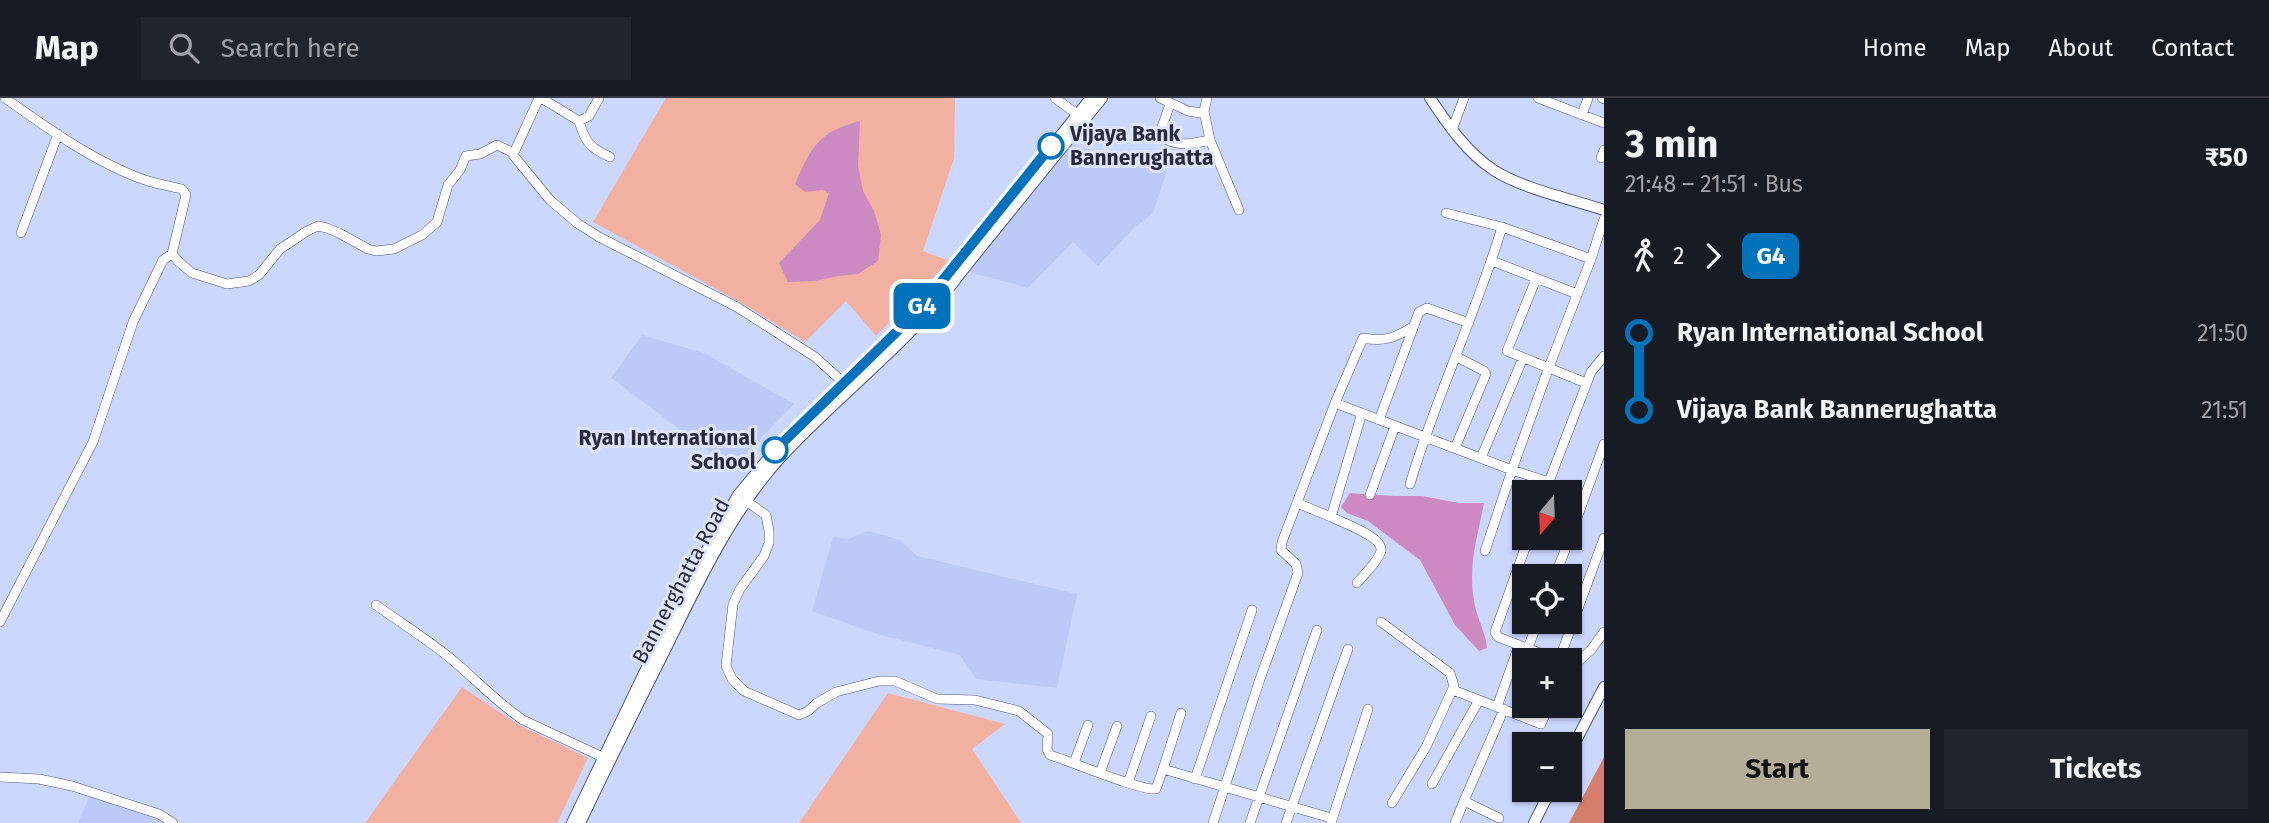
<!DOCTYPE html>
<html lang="en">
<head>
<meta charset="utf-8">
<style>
	body { margin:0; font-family:"Fira Sans",sans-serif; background:#20242c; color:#f1f3f6; height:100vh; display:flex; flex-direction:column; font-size:26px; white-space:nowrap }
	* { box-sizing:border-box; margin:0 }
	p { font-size:23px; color:#9ea1a6 }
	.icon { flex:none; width:38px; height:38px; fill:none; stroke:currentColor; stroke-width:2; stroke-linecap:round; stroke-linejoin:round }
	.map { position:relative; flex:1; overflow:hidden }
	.drawer { display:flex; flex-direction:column; background:#171b24; width:665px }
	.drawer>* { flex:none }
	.badge { padding:0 14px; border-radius:10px; font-size:24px; line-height:46px }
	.needle { width:46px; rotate:199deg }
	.buttons { position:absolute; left:1512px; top:382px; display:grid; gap:14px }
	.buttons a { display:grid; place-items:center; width:70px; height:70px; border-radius:0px; background:#171b24; box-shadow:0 2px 5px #0004; font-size:35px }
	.map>.badge { position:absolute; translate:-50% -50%; box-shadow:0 0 0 4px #fff }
	.legs { display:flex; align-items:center; gap:10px; height:77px; padding:0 21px; font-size:23px }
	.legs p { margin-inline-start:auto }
	.headline { display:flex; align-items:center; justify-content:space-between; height:119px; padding:0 21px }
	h1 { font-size:38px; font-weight:700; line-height:52px }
	.button { display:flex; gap:14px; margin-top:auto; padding:14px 21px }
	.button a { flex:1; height:80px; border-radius:0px; background:#b4ae99; color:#111; font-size:28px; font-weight:700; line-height:80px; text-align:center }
	.button a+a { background:#20242c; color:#f1f3f6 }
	ul { padding:0 21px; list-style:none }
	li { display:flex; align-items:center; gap:24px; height:77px; font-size:26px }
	li i { display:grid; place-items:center; width:10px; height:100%; margin:0 9px; background:currentColor }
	li i::after { content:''; width:18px; height:18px; margin:-9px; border:5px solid; border-radius:50%; background:#171b24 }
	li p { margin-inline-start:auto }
	li:first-child i { background:linear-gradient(#0000 50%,currentColor 0) }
	li:last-child i { background:linear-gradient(currentColor 50%,#0000 0) }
	header { display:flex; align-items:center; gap:42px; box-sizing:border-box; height:98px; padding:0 35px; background:#171b24; border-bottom:2px solid #363941 }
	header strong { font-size:33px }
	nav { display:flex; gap:38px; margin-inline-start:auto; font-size:24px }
	.search { width:490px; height:63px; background:#20242c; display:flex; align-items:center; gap:18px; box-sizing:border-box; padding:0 24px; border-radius:0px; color:#9ea1a6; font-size:26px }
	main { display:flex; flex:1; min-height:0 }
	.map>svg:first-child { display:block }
	.built { fill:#bdcaf7 }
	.green { fill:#f2b0a1 }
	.forest { fill:#d47f6d }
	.water { fill:#cd8ac2 }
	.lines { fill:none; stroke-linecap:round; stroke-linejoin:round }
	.minor-casing { stroke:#4b557f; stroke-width:10 }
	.major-casing { stroke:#4b557f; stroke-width:12 }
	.minor { stroke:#fff; stroke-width:9 }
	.major { stroke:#fff; stroke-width:10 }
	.line-1-casing { stroke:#fff; stroke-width:16 }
	.line-1 { stroke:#0072bc; stroke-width:10 }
	.stop-1-dot { fill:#fff; stroke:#0072bc; stroke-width:3.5 }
	.labels { text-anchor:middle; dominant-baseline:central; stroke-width:6; stroke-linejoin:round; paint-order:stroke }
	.stop-label { font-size:21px; font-weight:bold; fill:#262a3d; stroke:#dfe5f9; text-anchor:start }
	.street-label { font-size:21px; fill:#262a3d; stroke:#dfe5f9 }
</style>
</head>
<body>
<header>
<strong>Map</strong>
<div class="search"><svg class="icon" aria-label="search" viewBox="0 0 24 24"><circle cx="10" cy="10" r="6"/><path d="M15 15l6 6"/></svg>Search here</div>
<nav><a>Home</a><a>Map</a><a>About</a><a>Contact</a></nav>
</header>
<main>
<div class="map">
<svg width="1604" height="725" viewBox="0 0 1604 725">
	<rect width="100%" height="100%" fill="#ccd7ff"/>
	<!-- built -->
	<path class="built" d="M1071 46 1167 73 1153 115 1134 130 1098 168 1073 144 1028 190 969 174Z
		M642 237 704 255 794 306 732 370 611 280Z
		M868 433 900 442 917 458 1077 496 1057 590 976 581 960 557 877 536 812 513 833 439 848 441Z
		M90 697 155 720 162 725H78Z"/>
	<!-- green -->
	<path class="green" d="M666 0H955L954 60 923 153 949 163 876 238 846 203 805 244 740 204 593 124Z
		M462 589 519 627 588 660 557 725H365Z
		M888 595 1005 626 972 651 1021 725H799Z"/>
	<!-- forest -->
	<path class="forest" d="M1604 659V725H1569Z"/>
	<!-- water -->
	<path class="water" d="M860 23 858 68 863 93 874 113 881 137 878 163 858 176 838 178 815 183 788 184 779 165 820 122 829 95 822 92 805 94 795 86C812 48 818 34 860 23Z
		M1350 395 1395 398H1422L1459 405H1484C1477 442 1467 469 1475 508 1478 522 1486 536 1487 550L1479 553 1455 527 1420 462 1368 423 1347 415 1341 409Z"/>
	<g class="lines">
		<!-- minor casing -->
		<g class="minor-casing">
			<path id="minor" d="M539 0 513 57 550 102 577 125 599 139 737 209 815 259 844 285
				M541 0 579 23 589 18 599 0
				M1055 0 1077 16
				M1160 0 1188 13 1201 15 1204 13 1207 0
				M1538 0 1604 25
				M1602 0 1604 1
				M1170 6 1161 32 1162 39C1177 49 1192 46 1210 42
				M1204 13 1210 42 1239 112
				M1582 17 1588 0
				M579 23C585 44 590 50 610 59
				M1452 32 1464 0
				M1601 60 1604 52
				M1446 115 1502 129 1591 161
				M21 135 58 36
				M172 156 179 164 192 175 227 186 249 183 259 177 280 151 307 133 318 128 327 130 339 135 368 151 376 153 394 151 422 137 437 124 448 87 460 72 466 58 480 56 497 47 514 55
				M1492 163 1577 196
				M1536 181 1507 253 1586 285
				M1335 305 1363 240C1385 244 1395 240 1414 228
				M1379 322 1419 214 1427 210 1469 225
				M1455 350 1486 276 1484 273 1457 259
				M1481 360 1523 260
				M1410 386C1436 298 1476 216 1502 129
				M1545 394 1591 274 1604 258
				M1370 397 1395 328
				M746 403 766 417 769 433V445L764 458 740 491 733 506 726 568 732 581 744 593 799 617 808 613 817 605 836 594 879 583H895L937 601 975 602 1019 613 1048 636 1047 651 1050 657C1070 663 1140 693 1156 691L1163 671 1331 720
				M1297 405 1331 419 1362 315
				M1331 419C1341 424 1384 439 1381 453 1378 464 1364 476 1357 485
				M1529 439 1495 534 1498 539 1558 562
				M1570 439 1604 346
				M1485 453 1512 372 1549 384
				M1555 478 1570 439
				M376 507C402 526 432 544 456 565 479 585 498 605 523 622L609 662
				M0 524 93 344 133 224 163 162 172 156 186 97 182 91C170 88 157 86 145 82 96 65 47 30 5 0
				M1381 524 1450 575 1454 588 1426 649 1392 705
				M1528 550 1538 523
				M1559 562 1604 440
				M1570 565 1575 566 1591 552 1604 534
				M1453 592 1541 626 1549 607
				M1497 609 1519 547
				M1074 665 1088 627
				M1163 671 1181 615
				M1100 675 1117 628
				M0 679 39 681 72 688 159 716 173 725
				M1195 681 1252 512
				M1128 685 1151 618
				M1432 686 1479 602
				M1499 720 1464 703 1504 611
				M1213 725 1260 581 1298 475 1296 466 1281 452 1282 444 1335 305 1512 372 1549 269 1591 161 1604 121
				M1250 725 1317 532
				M1286 725 1348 551
				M1331 725 1368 611
				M1455 725 1464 703"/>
		</g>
		<!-- major casing -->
		<g class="major-casing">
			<path id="major" d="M1430 0C1448 27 1467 55 1495 73 1524 91 1571 101 1604 112
				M1570 654 1604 589
				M572 725 661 540 713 440 738 397 777 350 918 213 1091 0
				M580 725C609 664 639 604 669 544 701 479 732 413 781 359 840 295 911 244 962 173L1102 0
				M1534 725 1551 691"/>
		</g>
		<!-- minor -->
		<use href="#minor" class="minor"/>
		<!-- major -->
		<use href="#major" class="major"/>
	</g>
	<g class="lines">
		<!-- line-1 casing -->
		<g class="line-1-casing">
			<path id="line-1" d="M775 352 918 213 1051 48"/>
		</g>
		<!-- line-1 -->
		<use href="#line-1" class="line-1"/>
	</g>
	<!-- markers -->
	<g class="stop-1-dot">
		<circle cx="1051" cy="48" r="12"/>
		<circle cx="775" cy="352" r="12"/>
	</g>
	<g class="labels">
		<!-- stop labels -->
		<g class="stop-label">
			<text x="1070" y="36">Vijaya Bank<tspan x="1070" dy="24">Bannerughatta</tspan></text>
			<text x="756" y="340" text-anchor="end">Ryan International<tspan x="756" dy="24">School</tspan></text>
		</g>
		<!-- street labels -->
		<g class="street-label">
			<text transform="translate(681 483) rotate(-62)">Bannerghatta Road</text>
		</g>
	</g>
</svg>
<div class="buttons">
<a><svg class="needle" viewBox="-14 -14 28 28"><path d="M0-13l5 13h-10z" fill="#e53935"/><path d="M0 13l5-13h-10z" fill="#9ea1a6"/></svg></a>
<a><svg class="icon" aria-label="locate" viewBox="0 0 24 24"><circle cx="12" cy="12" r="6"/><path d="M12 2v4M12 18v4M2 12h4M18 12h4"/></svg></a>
<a>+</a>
<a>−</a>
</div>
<b class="badge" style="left:922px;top:208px;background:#0072bc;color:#fff">G4</b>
</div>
<section class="drawer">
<div class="headline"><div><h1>3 min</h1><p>21:48 – 21:51 · Bus</p></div><b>₹50</b></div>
<div class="legs"><svg class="icon" aria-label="walk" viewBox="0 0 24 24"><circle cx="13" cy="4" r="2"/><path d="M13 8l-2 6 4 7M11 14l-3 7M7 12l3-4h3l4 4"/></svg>2<svg class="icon" aria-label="forward" viewBox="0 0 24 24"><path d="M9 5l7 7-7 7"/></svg><b class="badge" style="background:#0072bc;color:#fff">G4</b></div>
<ul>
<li><i style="color:#0072bc"></i><b>Ryan International School</b><p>21:50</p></li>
<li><i style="color:#0072bc"></i><b>Vijaya Bank Bannerughatta</b><p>21:51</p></li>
</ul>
<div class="button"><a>Start</a><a>Tickets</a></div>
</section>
</main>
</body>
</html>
